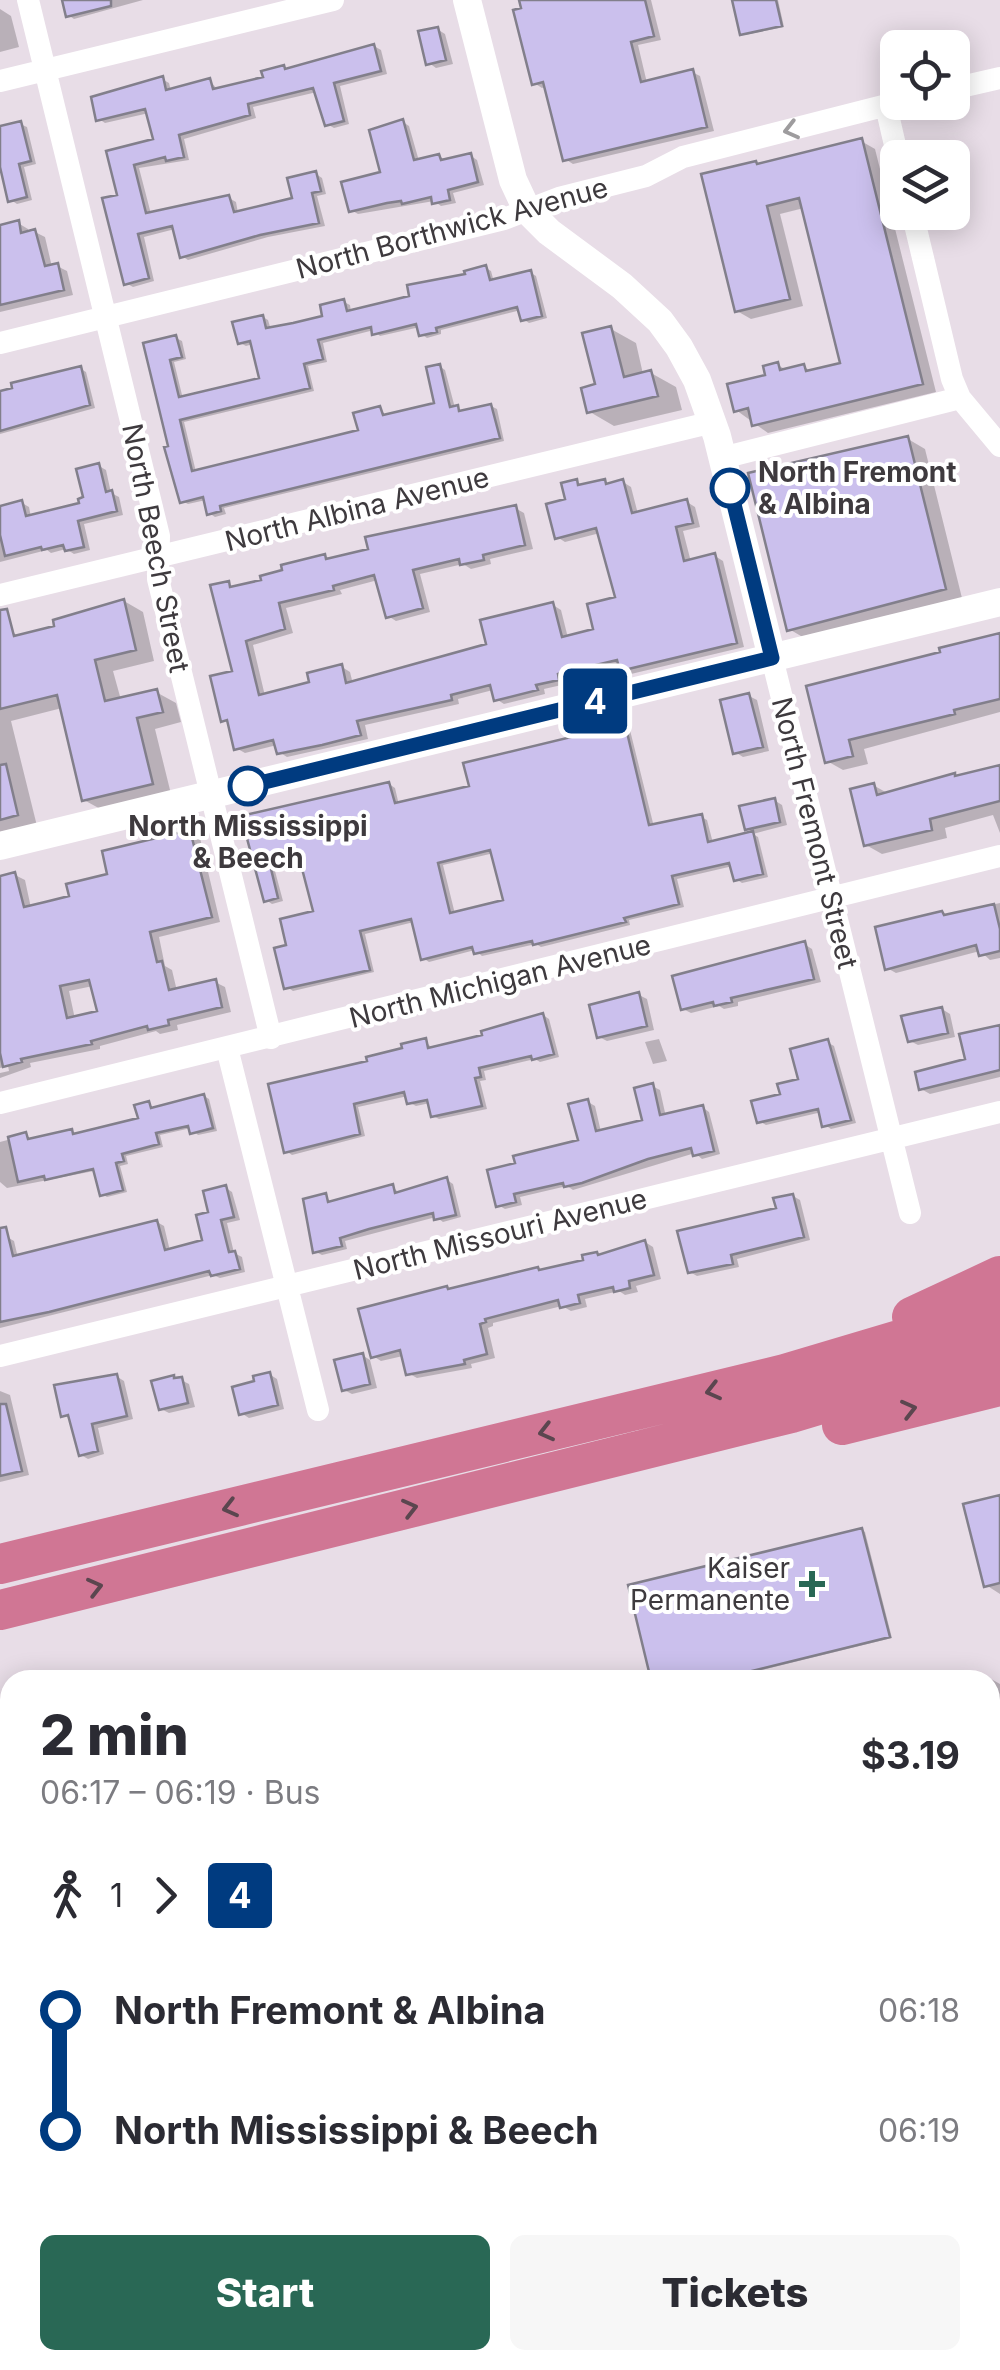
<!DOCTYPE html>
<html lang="en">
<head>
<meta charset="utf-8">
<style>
	body { margin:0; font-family:Inter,sans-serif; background:#f7f7f7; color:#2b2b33; height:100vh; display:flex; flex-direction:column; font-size:38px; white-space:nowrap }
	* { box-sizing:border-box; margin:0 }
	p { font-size:32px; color:#7c7c81 }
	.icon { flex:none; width:55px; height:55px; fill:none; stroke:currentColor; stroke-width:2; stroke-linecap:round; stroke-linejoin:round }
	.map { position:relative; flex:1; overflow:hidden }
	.details { position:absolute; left:0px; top:1670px; width:1000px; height:700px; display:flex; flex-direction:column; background:#fff; border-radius:30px 30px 0 0; box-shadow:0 5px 25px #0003 }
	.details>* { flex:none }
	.badge { padding:0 20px; border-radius:8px; font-size:35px; line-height:65px }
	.controls { position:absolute; left:880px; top:30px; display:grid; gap:20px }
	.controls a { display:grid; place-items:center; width:90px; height:90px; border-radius:15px; background:#fff; box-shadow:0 5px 25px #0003; font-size:50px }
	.map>.badge { position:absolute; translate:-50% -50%; box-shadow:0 0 0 5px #fff }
	.legs { display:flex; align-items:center; gap:15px; height:110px; padding:0 40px; font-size:32px }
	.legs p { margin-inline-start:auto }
	.summary { display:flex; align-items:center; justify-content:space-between; height:170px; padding:0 40px }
	h1 { font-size:55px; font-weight:800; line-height:75px }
	.button { display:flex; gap:20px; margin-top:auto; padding:20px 40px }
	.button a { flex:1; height:115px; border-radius:15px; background:#296855; color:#fff; font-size:40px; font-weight:800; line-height:115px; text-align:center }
	.button a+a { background:#f7f7f7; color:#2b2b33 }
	ul { padding:0 40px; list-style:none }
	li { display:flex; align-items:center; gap:35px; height:120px; font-size:38px }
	li i { display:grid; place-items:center; width:15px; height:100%; margin:0 12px; background:currentColor }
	li i::after { content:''; width:25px; height:25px; margin:-12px; border:8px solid; border-radius:50%; background:#fff }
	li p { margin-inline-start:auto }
	li:first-child i { background:linear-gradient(#0000 50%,currentColor 0) }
	li:last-child i { background:linear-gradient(currentColor 50%,#0000 0) }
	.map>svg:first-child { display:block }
	.green { fill:#ecbfb7 }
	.shadow { fill:#0003; fill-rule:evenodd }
	.building { fill:#cbc0ed; stroke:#827f8b; stroke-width:2.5; fill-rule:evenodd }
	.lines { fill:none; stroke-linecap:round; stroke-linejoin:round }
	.minor { stroke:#fff; stroke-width:22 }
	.tertiary { stroke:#fff; stroke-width:28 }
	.motorway { stroke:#d07694; stroke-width:40 }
	.tram { stroke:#746e74; stroke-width:2.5 }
	.oneway { stroke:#9e9c9e }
	.oneway2 { stroke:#5b464f }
	.line-1-casing { stroke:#fff; stroke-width:22 }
	.line-1 { stroke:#003b80; stroke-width:15 }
	.stop-1-dot { fill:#fff; stroke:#003b80; stroke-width:5 }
	.poi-dot { fill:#296855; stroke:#fff; stroke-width:4 }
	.labels { text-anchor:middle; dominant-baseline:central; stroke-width:8; stroke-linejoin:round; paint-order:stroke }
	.street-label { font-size:28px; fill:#3e3a3e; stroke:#fff }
	.stop-label { font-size:28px; font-weight:bold; fill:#3e3a3e; stroke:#fff; text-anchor:start }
	.poi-label { font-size:28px; fill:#3e3a3e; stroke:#fff; text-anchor:end }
</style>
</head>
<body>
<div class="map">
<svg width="1000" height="2370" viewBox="0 0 1000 2370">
	<rect width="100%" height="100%" fill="#e8dde7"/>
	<!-- green -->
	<path class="green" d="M1000 1938V2370H621L619 2360H990V1940Z"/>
	<!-- shadow -->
	<path class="shadow" d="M64 0H143L74 19 68 15Z
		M521 0H651L661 40 638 45 647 83 692 72 700 76 714 131 573 164 565 159 547 86 542 88 534 83Z
		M734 0H778L784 27 745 35Z
		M0 9 11 16 19 47 0 52Z
		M437 29 445 34 453 64 436 68 429 63Z
		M374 46 381 50 387 74 340 86 349 124 334 128 327 124 317 92 253 107 256 118 184 139 189 160 139 168 151 214 229 198 236 202 238 213 295 200 316 174 322 178 326 194 317 196 325 226 268 237 188 260 182 256 175 229 144 237 154 281 133 287 126 283 120 196 109 153 156 141 149 113 105 123 99 119 162 79 169 83 171 91 210 81 218 90 266 79 284 68 288 71Z
		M403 122 409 126 419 161 439 156 445 160 471 156 477 160 484 185 453 193 456 203 441 206 434 201 358 214 351 210 383 174Z
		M20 124 27 127 36 164 24 167 32 200 17 204 11 200 0 165V130Z
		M861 141 875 149 936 392 768 433 736 410 778 365 788 371 804 367 813 372 843 365 804 208 780 214 803 306 751 319 737 311 760 166Z
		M18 223 28 229 29 233 35 232 45 237 52 267 57 266 67 271 73 295 0 312V227Z
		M486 268 491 271 494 282 531 273 536 276 547 318 529 323 523 319 521 310 441 330V334L427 338 421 334 420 327 380 336 374 330 323 343 327 362 308 366 314 391 184 422 196 472 361 432 380 409 387 417 437 404 439 366 445 370 455 408 463 411 491 406 497 409 504 441 224 508 226 514 215 517 209 513 206 500 188 504 182 501 146 345 176 338 182 341 186 359 174 362 183 399 262 380 253 344 246 346 240 343 263 317 268 320 271 330 325 318 344 302 350 305 351 312 412 297Z
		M611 329 636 343 643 374 651 373 676 387 682 410 614 426 590 412Z
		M81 369 86 372 95 408 0 434V394Z
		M908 439 925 449 962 598 806 639 789 629Z
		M99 466 106 470 111 493 119 497 123 515 84 524 90 550 74 554 66 549 51 553 47 550 0 562V508L22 503 29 507 31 517 82 505Z
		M604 481 611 485 623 482 631 487 638 514 687 502 695 507 700 527 683 531 691 562 715 556 723 561 744 647 631 674 622 669 621 664 565 678 566 684 544 689 545 694 504 704 496 699 493 690 458 699 459 704 365 725 368 739 287 757 279 752 277 745 245 753 236 748 231 724 223 720 235 673 228 584 236 588 264 581 325 556 333 560 515 508 524 513 533 549 490 559 491 564 471 569 463 564 420 574 430 612 396 621 388 616 378 580 340 590 342 594 286 608 293 633 253 645 265 696 312 684 342 667 350 672 353 684 489 645 553 605 561 610 568 638 596 631 619 599 600 533 565 542 557 537 577 482 584 486Z
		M124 601 143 612 154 661 113 671 121 700 156 692 176 703 181 722 155 729 171 794 104 811 84 800 62 708 11 721 37 826 0 834V635L12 632 20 637 57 628Z
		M1000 636V712L864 749 868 764 843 770 827 761 809 688Z
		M749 696 757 700 769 751 743 757 735 752Z
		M624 727 630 730 654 827 701 817 707 820 713 843 755 833 747 829 774 800 782 805 787 825 753 834 758 837 768 877 742 883 736 879 733 866 677 879 684 907 629 920 630 925 541 947 536 944 482 956 475 950 429 962 423 958 414 922 365 934 374 972 293 991 287 987 289 947 316 913 304 864 275 871 283 901 272 904 266 900 244 818 389 784 395 788 399 805 472 787ZM494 853 506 902 455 914 443 865Z
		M1000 767V833L993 815 945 828 947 838 882 854 866 845 873 785 889 794Z
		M190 832 200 838 220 922 159 937 165 966 172 970 177 991 215 982 225 987 231 1012 177 1025 178 1030 160 1034 156 1031 100 1046V1049L30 1063 31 1067 0 1078V1073L9 1071 8 1066 0 1068V878L15 875 25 880 31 908 72 898ZM93 986 100 1013 75 1019 69 991Z
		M1000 903V958L990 960 980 951 896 973 887 968 878 929Z
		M804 944 812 949 821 982 738 1002V1006L724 1009 719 1006 691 1013 683 1009Z
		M639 995 647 999 654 1030 607 1041 599 1037Z
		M942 1009 950 1014 955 1037 918 1045 910 1041Z
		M543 1015 549 1019 559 1057 540 1062 535 1059 484 1071 486 1080 480 1081 487 1109 439 1119 433 1116 430 1103 416 1106 410 1103 408 1096 358 1107 365 1136 292 1155 286 1151 370 1063 425 1041 433 1049 485 1037Z
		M1000 1026V1077L930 1094 921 1089 968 1061Z
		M659 1039 667 1061 653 1064 645 1042Z
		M827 1042 834 1046 856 1123 831 1129 825 1125 822 1112 766 1125 759 1121 801 1081Z
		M652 1086 660 1090 666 1117 702 1107 709 1112 720 1154 702 1159 695 1153 573 1190 567 1186 520 1197 522 1205 505 1209 498 1205 581 1142 588 1102 595 1106 601 1132 645 1122Z
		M204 1096 209 1099 217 1131 198 1135 191 1128 160 1135 163 1147 126 1156 128 1164 120 1166 127 1192 107 1197 102 1194 94 1171 7 1188 0 1182V1142L26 1135 32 1141 72 1131 77 1134 141 1120 149 1104 154 1109Z
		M447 1180 453 1184 461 1217 443 1222 436 1217 345 1241 347 1249 322 1255 316 1252 325 1196 332 1203 393 1187 400 1194Z
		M226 1188 232 1192 240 1220 227 1223 234 1253 242 1257 245 1272 220 1278 213 1275 0 1328V1238L7 1237 14 1241 18 1258 157 1222 164 1226 170 1251 205 1242 211 1214Z
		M793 1196 800 1200 810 1240 737 1259 739 1267 697 1276 690 1272Z
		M645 1242 653 1247 661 1279 636 1286 638 1292 625 1295 619 1291 585 1299 587 1307 571 1311 562 1306 493 1323V1326L488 1328 495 1358 471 1364 472 1368 417 1378 408 1373 403 1356 381 1361 373 1356 450 1291 538 1269 543 1272Z
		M362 1355 370 1360 377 1388 352 1394 344 1390Z
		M269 1374 277 1379 284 1409 249 1418 241 1413 257 1383Z
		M116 1376 124 1381 133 1419 98 1428 104 1454 88 1459 81 1455 72 1420 64 1415Z
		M181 1380 189 1384 195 1407 169 1413 161 1409Z
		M0 1391 10 1395 29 1475 0 1482Z
		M1000 1497V1594L986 1585Z
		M862 1530 865 1532 892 1638 721 1680H654Z
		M984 1675 1000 1684V1828L990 1831V1680H961Z
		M3 1911 10 1917V1962L6 1963 0 1959V1914Z
		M10 2020V2070L0 2073V2023Z
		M10 2320V2360H20L11 2362 0 2358V2322Z
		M367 2360H555L556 2366 567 2364 573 2370H337Z"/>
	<!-- building -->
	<path class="building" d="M62 0H111V6L66 17Z
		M519 0H645L654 36 631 42 641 82 693 69 707 127 563 161 543 82 532 85 513 10 521 8Z
		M732 0H776L782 26 740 35Z
		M438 27 446 60 426 65 418 31Z
		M374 44 381 71 334 83 344 121 325 126 313 88 248 104 250 115 179 135 184 157 166 161 165 157 134 165 146 213 229 195 234 212 292 198 287 178 316 171 321 191 312 193 319 223 260 235 180 258 172 226 138 234 149 278 124 285 102 198 117 195 106 151 153 139 145 109 96 121 91 97 163 76 166 90 210 78 213 89 263 77 261 71 284 65 285 69Z
		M403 119 414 160 439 154 441 160 471 153 478 182 448 190 450 200 432 204 431 197 402 204 401 201 387 203 349 212 341 182 380 172 369 130Z
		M21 121 31 161 19 164 27 197 8 202 0 167V126Z
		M862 138 923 384 752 426 748 408 734 412 727 384 765 375 763 366 778 362 780 370 804 364 806 371 840 363 799 198 767 206 790 299 735 312 701 174 756 161 757 164Z
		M19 220 21 233 35 229 45 266 58 263 64 290 0 305V225Z
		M486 265 490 280 531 270 542 316 521 321 517 307 436 328 437 332 419 336 416 324 372 335 371 327 318 340 323 359 304 364 310 388 180 420 192 471 358 430 353 413 380 406 383 415 434 403 426 367 440 364 450 407 458 405 459 411 491 404 500 438 220 506 221 511 207 515 203 497 180 503 164 447 168 446 143 343 176 335 182 357 170 360 179 397 259 378 250 341 238 344 232 322 263 315 266 328 293 323 322 316 320 305 344 299 347 311 409 296 407 285 465 274 464 271Z
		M611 326 624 377 651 370 658 396 587 413 581 388 595 384 582 333Z
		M81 366 90 405 0 431V391L12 388 11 383Z
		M908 436 946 589 787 631 748 473Z
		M99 463 106 492 112 490 117 511 78 521 84 547 65 551 63 545 42 550 41 547 5 556 0 535V506L22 500 26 516 79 503 78 499 83 497 76 469Z
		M577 479 578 485 605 479 606 484 623 479 632 513 687 499 693 523 676 527 684 561 715 553 737 643 620 671 617 660 558 674 559 680 536 685 538 690 494 701 490 685 451 695 452 700 357 721 361 735 322 745 277 754 273 740 234 750 227 720 221 722 210 676 232 671 210 585 229 581 230 587 261 580 260 576 282 570 281 565 325 554 326 559 368 549 365 537 516 505 525 545 483 555 484 560 460 565 459 559 413 570 423 608 386 618 374 575 333 586 334 590 279 603 285 629 246 641 259 695 309 682 307 673 342 664 346 683 486 644 480 620 553 602 562 637 593 629 587 604 615 597 596 528 555 539 546 504 565 499 561 483Z
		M124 599 136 650 95 660 105 701 157 689 163 712 137 718 153 784 82 801 57 695 0 709V610L7 609 14 636 54 626 53 620Z
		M1000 633V699L954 710 955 714 849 740 853 756 825 763 806 686 940 652 939 648Z
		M749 693 763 747 733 754 720 700Z
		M625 724 649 825 702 814 708 842 753 831 763 874 734 881 729 863 672 876 679 904 624 918 626 922 553 940 533 945 532 941 474 954 472 947 421 960 411 919 360 931 370 970 284 989 274 948 286 945 280 919 313 911 300 861 271 869 278 898 264 902 241 816 389 782 395 803 469 786 463 763ZM490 850 503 900 450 913 438 863Z
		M6 764 18 815 0 820V765Z
		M1000 765V801L930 819 932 830 864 846 850 789 874 783 877 795 955 773V776Z
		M775 798 780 822 745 830 739 806Z
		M190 830 212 917 150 932 157 962 162 961 169 990 216 979 222 1007 168 1020 169 1025 148 1030 147 1026 91 1041 92 1044 21 1059 22 1062 3 1067 0 1053V876L15 872 24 907 45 902 69 896 66 884 107 874 102 851ZM89 980 97 1011 67 1018 60 986Z
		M994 904 1000 929V951L979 956 976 945 885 970 875 927 942 911 944 915Z
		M805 941 814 979 731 998 732 1002 714 1006 713 1002 681 1010 672 976Z
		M639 992 647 1026 597 1038 589 1005Z
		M942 1007 948 1033 908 1042 901 1016Z
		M543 1013 554 1054 532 1060 531 1056 479 1068 481 1077 475 1078 482 1106 431 1117 427 1100 407 1104 404 1092 354 1104 360 1134 284 1153 268 1084 367 1061 366 1057 402 1048 401 1044 426 1038 428 1048 482 1035 481 1031Z
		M1000 1025V1070L919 1090 915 1072 965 1059 959 1034Z
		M828 1039 851 1120 822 1127 818 1109 757 1123 751 1101 780 1094 777 1084 798 1079 790 1049Z
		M653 1083 660 1115 703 1105 714 1151 693 1156 691 1148 648 1159 582 1183 564 1187 563 1183 514 1194 516 1202 496 1207 487 1170 515 1163 513 1156 578 1140 568 1104 588 1099 596 1131 642 1120 634 1088Z
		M204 1094 213 1128 190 1134 188 1126 156 1133 159 1144 122 1154 124 1161 116 1163 123 1190 100 1196 93 1169 45 1180 44 1176 18 1182 8 1137 26 1132 28 1139 72 1129 73 1134 138 1118 134 1105 149 1101 151 1108Z
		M447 1177 456 1215 434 1220 433 1213 369 1229 340 1238 342 1246 313 1253 303 1199 326 1193 328 1202 393 1184 395 1193Z
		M226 1185 234 1217 221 1220 229 1252 235 1251 240 1269 211 1276 209 1271 49 1312 0 1322V1228L6 1227 13 1256 157 1220 165 1250 202 1240 196 1215 208 1212 203 1191Z
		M793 1194 804 1237 731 1255 733 1264 688 1273 677 1231 776 1208 773 1198Z
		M645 1240 654 1275 629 1281 630 1288 614 1292 613 1287 578 1295 580 1303 560 1308 558 1300 485 1319 486 1322 480 1324 487 1354 464 1360 465 1364 406 1375 400 1350 371 1358 358 1309 447 1286 448 1289 538 1267 539 1270 583 1260 582 1255 597 1252 598 1255Z
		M363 1353 370 1384 342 1391 334 1360Z
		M270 1372 278 1405 239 1415 232 1387 254 1381 253 1376Z
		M117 1374 127 1416 92 1424 98 1451 79 1456 68 1415 61 1417 54 1385Z
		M174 1375V1378L182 1377 188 1403 159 1410 151 1381Z
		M0 1404H6L22 1471 0 1476Z
		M1000 1495V1583L984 1587 963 1504Z
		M862 1528 890 1637 715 1680H651L628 1585Z"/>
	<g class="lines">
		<!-- minor -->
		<path class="minor" d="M28 0 159 536 158 579 271 1038
			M0 81 333 0
			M952 89 1000 78
			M886 106 898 158
			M912 212 952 379 960 398 1000 446
			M0 343 504 219 559 198 646 176 683 157 899 102
			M722 458 960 398
			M0 595 713 422
			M772 658 910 1213
			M227 1048 318 1410
			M0 1103 1000 856
			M0 1356 1000 1112
			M0 1865 10 1863
			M595 2360 598 2370
			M116 2370 157 2360"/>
		<!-- tertiary -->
		<path class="tertiary" d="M467 0 513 180 527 210 549 232 622 286 660 321 679 347 697 380 717 436 772 658
			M0 846 1000 602
			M990 1869 1000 1867
			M990 1922 1000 1919
			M0 2119 10 2117
			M0 2158 10 2155"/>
		<!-- motorway -->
		<path class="motorway" d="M912 1317 1000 1276
			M842 1425 1000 1386
			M0 1564 785 1374 1000 1310
			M0 1610 791 1413 951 1365 1000 1347"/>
		<!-- tram -->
		<path class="tram" d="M990 1892 1000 1889
			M0 2146 10 2143"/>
	</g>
	<!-- one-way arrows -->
	<defs><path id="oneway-chevron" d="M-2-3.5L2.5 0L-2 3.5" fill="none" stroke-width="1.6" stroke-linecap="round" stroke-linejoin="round" transform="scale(2.5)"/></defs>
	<use class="oneway" href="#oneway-chevron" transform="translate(791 130) rotate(166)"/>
	<g class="oneway2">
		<use href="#oneway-chevron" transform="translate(713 1391) rotate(166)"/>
		<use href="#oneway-chevron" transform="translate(909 1409) rotate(-14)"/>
		<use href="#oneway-chevron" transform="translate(546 1432) rotate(166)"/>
		<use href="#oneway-chevron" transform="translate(230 1508) rotate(166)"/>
		<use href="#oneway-chevron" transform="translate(410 1508) rotate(-14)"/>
		<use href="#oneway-chevron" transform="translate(95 1587) rotate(-14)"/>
	</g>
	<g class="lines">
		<!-- line-1 casing -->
		<g class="line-1-casing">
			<path id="line-1" d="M248 786 772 658 730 488"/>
		</g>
		<!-- line-1 -->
		<use href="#line-1" class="line-1"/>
	</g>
	<!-- markers -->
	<g class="stop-1-dot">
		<circle cx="730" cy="488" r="18"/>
		<circle cx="248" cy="786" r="18"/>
	</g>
	<path class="poi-dot" d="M807 1569h10v10h10v10h-10v10h-10v-10h-10v-10h10z"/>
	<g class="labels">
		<!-- street labels -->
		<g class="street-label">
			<text transform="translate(452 228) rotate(-15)">North Borthwick Avenue</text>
			<text transform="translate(357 509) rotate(-14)">North Albina Avenue</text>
			<text transform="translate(156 548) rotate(79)">North Beech Street</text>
			<text transform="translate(815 833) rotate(76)">North Fremont Street</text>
			<text transform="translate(500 981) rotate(-14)">North Michigan Avenue</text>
			<text transform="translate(500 1234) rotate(-14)">North Missouri Avenue</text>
		</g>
		<!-- stop labels -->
		<g class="stop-label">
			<text x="758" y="472">North Fremont<tspan x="758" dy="32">&amp; Albina</tspan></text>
			<text x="248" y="826" text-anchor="middle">North Mississippi<tspan x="248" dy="32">&amp; Beech</tspan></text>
		</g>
		<!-- poi labels -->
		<g class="poi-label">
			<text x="790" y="1568">Kaiser<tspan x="790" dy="32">Permanente</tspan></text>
		</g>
	</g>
</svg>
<div class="controls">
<a><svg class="icon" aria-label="locate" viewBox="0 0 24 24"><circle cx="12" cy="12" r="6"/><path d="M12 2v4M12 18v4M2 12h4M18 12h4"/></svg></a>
<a><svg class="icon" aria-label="layers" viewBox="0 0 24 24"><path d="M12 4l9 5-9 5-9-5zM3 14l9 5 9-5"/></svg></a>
</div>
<b class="badge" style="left:595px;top:701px;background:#003b80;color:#fff">4</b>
<section class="details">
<div class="summary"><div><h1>2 min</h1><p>06:17 – 06:19 · Bus</p></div><b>$3.19</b></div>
<div class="legs"><svg class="icon" aria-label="walk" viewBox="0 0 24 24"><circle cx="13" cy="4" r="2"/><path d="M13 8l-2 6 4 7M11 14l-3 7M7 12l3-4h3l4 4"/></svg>1<svg class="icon" aria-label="forward" viewBox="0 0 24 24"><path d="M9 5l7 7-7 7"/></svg><b class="badge" style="background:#003b80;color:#fff">4</b></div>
<ul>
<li><i style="color:#003b80"></i><b>North Fremont &amp; Albina</b><p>06:18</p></li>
<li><i style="color:#003b80"></i><b>North Mississippi &amp; Beech</b><p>06:19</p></li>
</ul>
<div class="button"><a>Start</a><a>Tickets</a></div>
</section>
</div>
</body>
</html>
